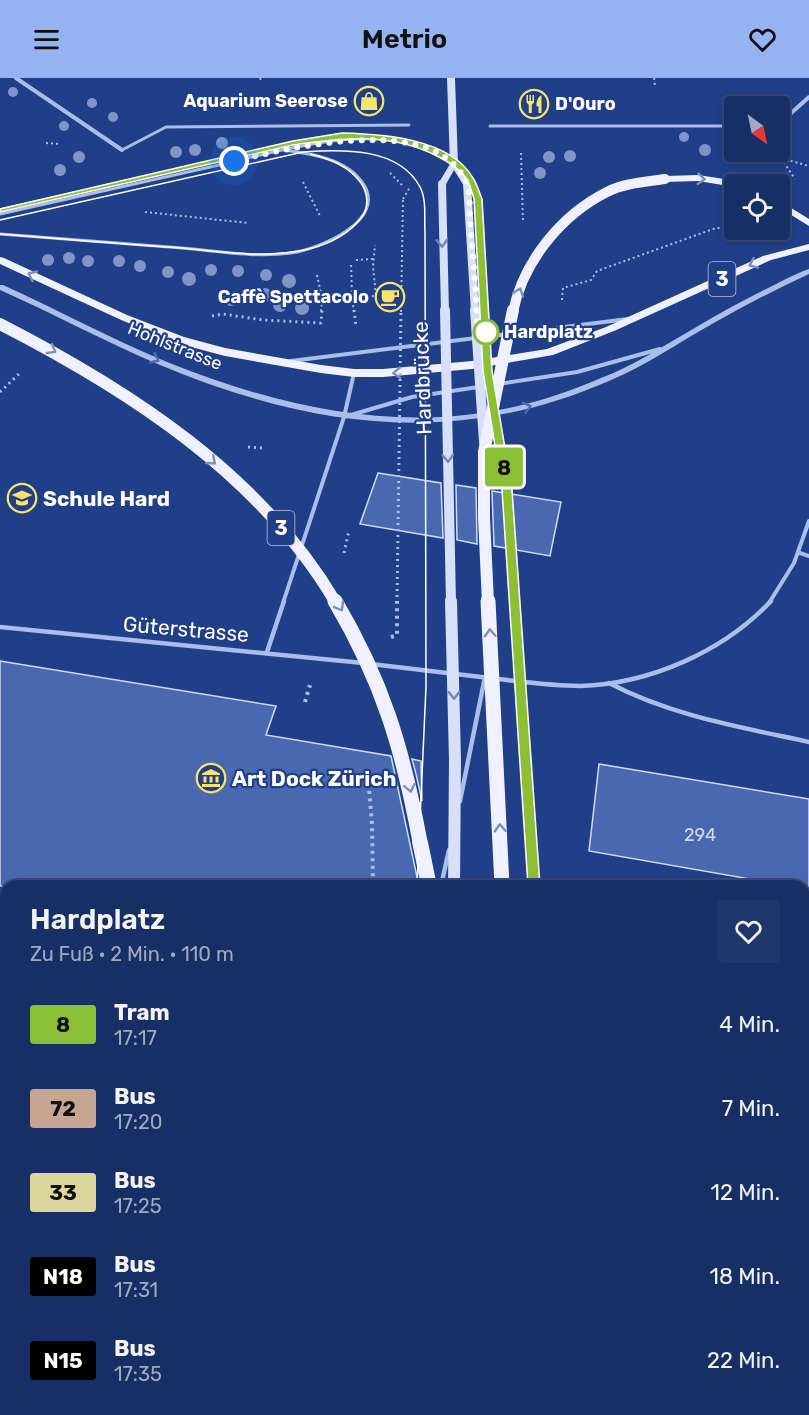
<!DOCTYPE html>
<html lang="de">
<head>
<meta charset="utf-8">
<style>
	body { margin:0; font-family:Rubik,sans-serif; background:#21376c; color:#f1f3f6; height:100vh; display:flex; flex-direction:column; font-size:22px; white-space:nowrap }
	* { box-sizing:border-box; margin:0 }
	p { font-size:20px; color:#9fa9bf }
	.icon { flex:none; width:33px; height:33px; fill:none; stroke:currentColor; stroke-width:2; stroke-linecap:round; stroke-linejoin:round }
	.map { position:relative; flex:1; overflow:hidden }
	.sheet { position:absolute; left:0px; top:802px; width:810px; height:536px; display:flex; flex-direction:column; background:#182f66; border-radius:18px 18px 0 0; box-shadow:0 3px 9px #0003,0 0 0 2px #364a7a }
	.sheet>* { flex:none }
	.badge { padding:0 12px; border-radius:4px; font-size:21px; line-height:39px }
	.needle { width:39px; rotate:147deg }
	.buttons { position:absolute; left:724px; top:18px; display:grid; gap:12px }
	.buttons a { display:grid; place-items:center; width:66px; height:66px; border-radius:6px; background:#182f66; box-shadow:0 3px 9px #0003,0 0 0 2px #364a7a; font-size:30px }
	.you { position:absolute; width:30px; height:30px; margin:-15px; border:4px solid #fff; border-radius:50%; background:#1a73e8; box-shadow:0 0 0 9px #1a73e833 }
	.map>.badge { position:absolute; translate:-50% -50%; box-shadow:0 0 0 3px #fff }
	.round { display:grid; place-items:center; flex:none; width:63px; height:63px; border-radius:6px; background:#21376c }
	.head { display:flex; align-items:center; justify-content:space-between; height:102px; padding:0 30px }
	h1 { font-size:28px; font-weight:600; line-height:45px }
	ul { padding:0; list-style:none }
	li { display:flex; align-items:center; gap:18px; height:84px; padding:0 30px }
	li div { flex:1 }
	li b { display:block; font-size:22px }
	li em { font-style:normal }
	li .badge { min-width:66px; font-weight:700; text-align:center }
	header { display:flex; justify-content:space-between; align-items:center; height:78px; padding:0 30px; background:#95b2f1; color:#111; font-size:27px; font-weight:600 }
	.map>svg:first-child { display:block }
	.building { fill:#4968b0; stroke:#cfdcf8; stroke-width:1.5 }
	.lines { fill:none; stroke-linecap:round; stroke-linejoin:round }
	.path-far3 { stroke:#aabeea; stroke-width:2; stroke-dasharray:2 3; stroke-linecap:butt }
	.path-far2 { stroke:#aabeea; stroke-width:3; stroke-dasharray:2 4; stroke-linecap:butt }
	.path-far1 { stroke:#aabeea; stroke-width:4; stroke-dasharray:3 4.5; stroke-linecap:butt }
	.path { stroke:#aabeea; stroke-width:4.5; stroke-dasharray:4 6; stroke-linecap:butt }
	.service-far3 { stroke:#aabeea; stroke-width:3 }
	.service-far2 { stroke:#aabeea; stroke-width:4 }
	.service-far1 { stroke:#aabeea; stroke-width:4.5 }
	.service { stroke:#aabeea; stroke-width:6 }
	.minor { stroke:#aabeea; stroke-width:4 }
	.tertiary { fill:#aabeea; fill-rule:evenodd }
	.secondary { fill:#d6e0f8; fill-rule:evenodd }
	.primary { fill:#eff2fe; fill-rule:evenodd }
	.tram-far1 { stroke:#fff; stroke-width:1.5 }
	.tram { stroke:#fff; stroke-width:2 }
	.rail-casing { stroke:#fff; stroke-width:8 }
	.rail { stroke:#203f88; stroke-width:6; stroke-dasharray:17; stroke-linecap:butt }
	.path-bridge-far2 { stroke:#aabeea; stroke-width:2; stroke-dasharray:2 3; stroke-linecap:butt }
	.path-bridge-far1 { stroke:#aabeea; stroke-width:3; stroke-dasharray:2 4; stroke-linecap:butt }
	.path-bridge { stroke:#aabeea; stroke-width:4; stroke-dasharray:3 4.5; stroke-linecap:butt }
	.secondary-bridge-far2 { stroke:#d6e0f8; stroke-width:8 }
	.secondary-bridge-far1 { stroke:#d6e0f8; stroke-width:10 }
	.secondary-bridge { stroke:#d6e0f8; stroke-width:12 }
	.primary-bridge-far3 { stroke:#eff2fe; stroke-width:10 }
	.primary-bridge-far2 { stroke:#eff2fe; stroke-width:12 }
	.primary-bridge-far1 { stroke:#eff2fe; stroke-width:15 }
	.primary-bridge { stroke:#eff2fe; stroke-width:19 }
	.tree { fill:#8095c6 }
	.oneway { stroke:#7d90bd }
	.oneway2 { stroke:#7287ba }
	.oneway3 { stroke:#506baa }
	.line { fill:#8bc036; stroke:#fff; stroke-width:1.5 }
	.walk { stroke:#fff; stroke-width:6; stroke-dasharray:0 10.8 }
	.stop-dot { fill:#fff; stroke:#8bc036; stroke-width:3 }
	.labels { text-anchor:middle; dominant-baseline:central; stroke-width:4.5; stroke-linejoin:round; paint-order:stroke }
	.far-poi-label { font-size:18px; font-weight:bold; fill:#fff; stroke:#203f88; text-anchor:end }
	.far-stop-label { font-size:18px; font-weight:bold; fill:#fff; stroke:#203f88; text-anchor:start }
	.far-street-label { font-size:18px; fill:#fff; stroke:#203f88 }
	.number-label { font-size:18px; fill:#d2d9eb }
	.shield { fill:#203f88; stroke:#bcc5db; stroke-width:1.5 }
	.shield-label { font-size:20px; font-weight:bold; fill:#fff }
	.street-label { font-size:21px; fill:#fff; stroke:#203f88 }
	.poi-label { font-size:21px; font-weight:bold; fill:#fff; stroke:#203f88; text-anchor:start }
</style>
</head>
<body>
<header><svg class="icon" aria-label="menu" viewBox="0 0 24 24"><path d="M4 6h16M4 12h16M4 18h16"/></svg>Metrio<svg class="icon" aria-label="heart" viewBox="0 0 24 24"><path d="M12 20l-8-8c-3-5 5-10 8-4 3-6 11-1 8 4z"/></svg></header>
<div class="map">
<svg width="809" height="1337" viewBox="0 0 809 1337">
	<rect width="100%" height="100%" fill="#203f88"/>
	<!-- building -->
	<path class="building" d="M378 395 441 405 443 460 360 446Z
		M456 407 476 410 477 466 457 462Z
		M492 413 561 424 550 478 494 468Z
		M0 583 276 628 266 657 391 678 419 808H0Z
		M412 681 421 683 422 723 416 696Z
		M599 686 809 721V812L804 811V808H790L589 773Z"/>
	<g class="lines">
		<!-- path-far3 -->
		<path class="path-far3" d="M260 0 262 4
			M654 0 655 8
			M46 65 60 66
			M521 75 523 143
			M751 80H781L809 88
			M781 80 795 101
			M390 95 403 108
			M303 104 320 138
			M403 121 410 109
			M145 134 248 145
			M356 182 373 181
			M317 197 322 220 321 234
			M322 220 352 219 351 184
			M562 222 563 210 591 202 597 193 716 150H735
			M354 234 352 219 376 218 373 189 375 167"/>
		<!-- path-far2 -->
		<path class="path-far2" d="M354 232 356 248
			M212 238 223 236 263 242 321 245 322 232
			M0 314 21 294
			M248 369 262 370
			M344 475 349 452"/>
		<!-- path-far1 -->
		<path class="path-far1" d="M305 624 310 607"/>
		<!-- path -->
		<path class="path" d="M804 1157H809
			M361 1332V1337
			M669 1332 670 1337"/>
		<!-- service-far3 -->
		<path class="service-far3" d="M490 48H735
			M122 72 166 49 409 47
			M0 136C73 120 146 103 219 87 274 74 333 56 390 62 414 65 433 74 454 86
			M0 156C61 161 121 165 182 170 218 173 255 180 291 175 319 171 390 142 362 104 345 80 311 76 284 72"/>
		<!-- service-far2 -->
		<path class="service-far2" d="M291 283 628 241
			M344 339 412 319 577 294 660 271
			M800 475 809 478
			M283 525 344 339 354 295
			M769 525 794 485 809 443"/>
		<!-- service-far1 -->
		<path class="service-far1" d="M0 549 363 585
			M267 574 284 523
			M371 586C413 591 456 596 498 601 525 604 552 608 580 608 649 606 723 574 771 523
			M609 605C672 638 740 649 809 664
			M460 723 485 599
			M441 808 449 772"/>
		<!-- service -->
		<path class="service" d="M0 1324 6 1323"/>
		<!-- minor -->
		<path class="minor" d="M16 0 122 72
			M780 45 809 19"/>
		<!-- tertiary -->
		<path class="tertiary" d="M809 191V196C776 211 744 228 712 246 678 265 645 288 609 303 455 370 311 350 160 287 106 264 54 236 0 212V207H3C58 232 111 261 167 284 269 325 382 353 493 333 530 327 566 315 601 300 633 288 663 268 693 251 716 237 740 224 764 212 779 205 794 196 809 191Z"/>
		<!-- secondary -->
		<path class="secondary" d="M447 0H455L458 86 471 106 467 108H464L454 92 445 108 438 106 450 86Z"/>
		<!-- primary -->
		<path class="primary" d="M698 97 737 103 742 106H735V109L698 103 665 104 660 101 665 98Z
			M780 123 809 141V148L780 130Z
			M809 166V172L771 182 614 253 553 277 472 291 383 299H354L321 295 225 278 176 265 119 241 0 186V179L4 180 127 237 184 259 225 270 321 287 354 291H383L472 283 547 271 606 249 763 178Z
			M420 757 426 759 428 764 437 808H421L412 764 414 759Z
			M440 1332H462V1337H440Z"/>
		<!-- tram-far1 -->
		<path class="tram-far1" d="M0 131C62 117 125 103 187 89 262 72 350 41 426 68 454 78 466 95 478 121L488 293 507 412 534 808
			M0 142 303 74C341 71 399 69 420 109 427 122 424 141 425 155L426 609 417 808
			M0 156C61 161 121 166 182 170 223 174 267 181 309 171 329 166 349 156 362 139 369 129 368 115 361 105 349 88 330 81 311 76"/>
		<!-- tram -->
		<path class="tram" d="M567 1332 568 1337
			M404 1337 405 1332"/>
		<!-- rail casing -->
		<g class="rail-casing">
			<path id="rail" d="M804 1267 809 1266
				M513 1337 534 1332"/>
		</g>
		<!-- rail -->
		<use href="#rail" class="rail"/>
		<!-- path-bridge-far2 -->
		<path class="path-bridge-far2" d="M401 234 403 121"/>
		<!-- path-bridge-far1 -->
		<path class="path-bridge-far1" d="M397 525 401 232"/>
		<!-- path-bridge -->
		<path class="path-bridge" d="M391 559 397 557V523
			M368 698 372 746 373 808"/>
		<!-- secondary-bridge-far2 -->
		<path class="secondary-bridge-far2" d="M442 106 445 234
			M467 106 475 234"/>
		<!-- secondary-bridge-far1 -->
		<path class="secondary-bridge-far1" d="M445 232 451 525
			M475 232 484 364"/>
		<!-- secondary-bridge -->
		<path class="secondary-bridge" d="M451 523 455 682 454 808"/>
		<!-- primary-bridge-far3 -->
		<path class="primary-bridge-far3" d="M513 234C523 184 561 137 607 114 624 105 646 104 665 101"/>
		<!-- primary-bridge-far2 -->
		<path class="primary-bridge-far2" d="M0 246C129 312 261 397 336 525
			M488 525 484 439V374L513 232"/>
		<!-- primary-bridge-far1 -->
		<path class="primary-bridge-far1" d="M335 523C383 604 403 672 420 764
			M488 523 502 808"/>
		<!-- primary-bridge -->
		<path class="primary-bridge" d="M526 1332V1337"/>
	</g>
	<!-- trees -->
	<g class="tree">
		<circle cx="13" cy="14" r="5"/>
		<circle cx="92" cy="25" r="5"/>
		<circle cx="113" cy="39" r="5"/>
		<circle cx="64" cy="48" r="5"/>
		<circle cx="684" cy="59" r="5"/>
		<circle cx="222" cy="65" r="6"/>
		<circle cx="195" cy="72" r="6"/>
		<circle cx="705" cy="72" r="6"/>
		<circle cx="176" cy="74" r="6"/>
		<circle cx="570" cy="78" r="6"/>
		<circle cx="79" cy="79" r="6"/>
		<circle cx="549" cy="79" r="6"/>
		<circle cx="60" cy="92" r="6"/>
		<circle cx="540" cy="95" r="6"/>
		<circle cx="69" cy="180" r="6"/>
		<circle cx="48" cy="182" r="6"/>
		<circle cx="88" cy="183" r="6"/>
		<circle cx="119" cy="183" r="6"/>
		<circle cx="140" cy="188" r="6"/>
		<circle cx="211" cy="192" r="6"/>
		<circle cx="238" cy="193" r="6"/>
		<circle cx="168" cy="194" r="6"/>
		<circle cx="266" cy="197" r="6"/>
		<circle cx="189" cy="201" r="7"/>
		<circle cx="289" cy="203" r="7"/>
		<circle cx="265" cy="217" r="7"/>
		<circle cx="231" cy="221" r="7"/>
		<circle cx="280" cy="227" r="7"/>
		<circle cx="302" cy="230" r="7"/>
	</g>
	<!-- one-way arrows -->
	<defs><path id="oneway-chevron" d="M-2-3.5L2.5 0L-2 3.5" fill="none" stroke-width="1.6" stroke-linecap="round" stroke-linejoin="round" transform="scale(1.5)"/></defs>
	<g class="oneway">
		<use href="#oneway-chevron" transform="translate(701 101) rotate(5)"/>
		<use href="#oneway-chevron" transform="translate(753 186) rotate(156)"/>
		<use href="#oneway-chevron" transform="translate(32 197) rotate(-155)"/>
		<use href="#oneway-chevron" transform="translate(519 214) rotate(-70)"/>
		<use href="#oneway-chevron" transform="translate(52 272) rotate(30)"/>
		<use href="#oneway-chevron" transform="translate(397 295) rotate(177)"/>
		<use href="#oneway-chevron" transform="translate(212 383) rotate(41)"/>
		<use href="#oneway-chevron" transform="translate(340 529) rotate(60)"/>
		<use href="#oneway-chevron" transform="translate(490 555) rotate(-93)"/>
		<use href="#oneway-chevron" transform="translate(410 710) rotate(79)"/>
		<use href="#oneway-chevron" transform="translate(500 750) rotate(-93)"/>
	</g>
	<g class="oneway2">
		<use href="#oneway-chevron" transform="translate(442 165) rotate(88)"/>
		<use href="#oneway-chevron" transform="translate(448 380) rotate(88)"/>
		<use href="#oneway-chevron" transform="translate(454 617) rotate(89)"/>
	</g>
	<g class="oneway3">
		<use href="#oneway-chevron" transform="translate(155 281) rotate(25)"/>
		<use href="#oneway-chevron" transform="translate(527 329) rotate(-15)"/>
	</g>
	<!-- line -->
	<path class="line" d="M342 55C382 56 450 60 473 100 477 106 479 114 482 121L492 293 512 412 540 808 534 814 528 808 502 412 483 293 474 121C472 115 470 106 466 100 459 90 447 83 437 78 390 54 343 60 293 67L0 134V131L293 63Z"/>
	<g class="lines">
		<!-- walk -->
		<path class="walk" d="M234 83C291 70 437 33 467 106 471 116 469 131 470 142 473 177 476 212 477 247L486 254"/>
	</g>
	<!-- icons -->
	<defs>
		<g id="shop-ring" transform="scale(1.5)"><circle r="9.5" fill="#203f88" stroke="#f8e36b" stroke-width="1.5"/><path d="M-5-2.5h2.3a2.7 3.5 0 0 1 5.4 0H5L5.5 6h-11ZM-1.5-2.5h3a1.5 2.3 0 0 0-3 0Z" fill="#f8e36b"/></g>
		<g id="restaurant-ring" transform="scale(1.5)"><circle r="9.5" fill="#203f88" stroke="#f8e36b" stroke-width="1.5"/><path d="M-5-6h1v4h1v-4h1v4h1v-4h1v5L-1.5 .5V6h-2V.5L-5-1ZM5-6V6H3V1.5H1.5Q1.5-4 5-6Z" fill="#f8e36b"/></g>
		<g id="cafe-ring" transform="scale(1.5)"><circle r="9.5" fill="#203f88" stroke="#f8e36b" stroke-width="1.5"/><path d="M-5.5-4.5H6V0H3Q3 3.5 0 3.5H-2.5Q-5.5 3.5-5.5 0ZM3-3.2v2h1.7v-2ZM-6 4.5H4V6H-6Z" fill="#f8e36b"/></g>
		<g id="school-ring" transform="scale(1.5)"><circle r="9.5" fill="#203f88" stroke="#f8e36b" stroke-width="1.5"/><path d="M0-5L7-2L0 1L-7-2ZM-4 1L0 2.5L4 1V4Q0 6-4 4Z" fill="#f8e36b"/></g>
		<g id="museum-ring" transform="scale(1.5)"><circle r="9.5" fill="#203f88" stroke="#f8e36b" stroke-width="1.5"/><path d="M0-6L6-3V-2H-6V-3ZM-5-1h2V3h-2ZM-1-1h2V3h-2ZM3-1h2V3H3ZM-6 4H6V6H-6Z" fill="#f8e36b"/></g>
	</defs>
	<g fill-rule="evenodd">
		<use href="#shop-ring" x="369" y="23"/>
		<use href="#restaurant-ring" x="534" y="26"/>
		<use href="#cafe-ring" x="390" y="219"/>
		<use href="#school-ring" x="22" y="420"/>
		<use href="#museum-ring" x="211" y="700"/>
	</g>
	<!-- markers -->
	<circle class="stop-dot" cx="486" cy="254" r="12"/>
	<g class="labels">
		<!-- far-poi labels -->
		<g class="far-poi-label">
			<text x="348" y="23">Aquarium Seerose</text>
			<text x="555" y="26" text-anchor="start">D'Ouro</text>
			<text x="369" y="219">Caffè Spettacolo</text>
		</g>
		<!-- far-stop labels -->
		<g class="far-stop-label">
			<text x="504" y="254">Hardplatz</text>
		</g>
		<!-- far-street labels -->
		<g class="far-street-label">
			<text transform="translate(175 268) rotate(22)">Hohlstrasse</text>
		</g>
		<!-- number labels -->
		<g class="number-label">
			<text x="700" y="757">294</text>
		</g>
		<!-- shield labels -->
		<g class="shield">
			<rect x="708.5" y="184" width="27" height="34" rx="4.5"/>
			<rect x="267.5" y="433" width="27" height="34" rx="4.5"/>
		</g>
		<g class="shield-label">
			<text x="722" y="201">3</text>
			<text x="281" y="450">3</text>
		</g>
		<!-- street labels -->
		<g class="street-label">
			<text transform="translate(422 300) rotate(-92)">Hardbrücke</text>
			<text transform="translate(186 551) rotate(5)">Güterstrasse</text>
		</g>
		<!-- poi labels -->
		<g class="poi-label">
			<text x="43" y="420">Schule Hard</text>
			<text x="232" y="700">Art Dock Zürich</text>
		</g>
	</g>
</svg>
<div class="buttons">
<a><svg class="needle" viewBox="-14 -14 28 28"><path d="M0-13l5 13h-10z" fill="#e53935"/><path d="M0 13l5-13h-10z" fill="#9fa9bf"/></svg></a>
<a><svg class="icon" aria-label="locate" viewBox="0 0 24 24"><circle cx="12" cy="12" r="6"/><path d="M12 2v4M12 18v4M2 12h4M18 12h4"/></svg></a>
</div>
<div class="you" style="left:234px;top:83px"></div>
<b class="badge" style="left:504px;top:389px;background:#8bc036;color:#111">8</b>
<section class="sheet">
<div class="head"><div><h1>Hardplatz</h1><p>Zu Fuß · 2 Min. · 110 m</p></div><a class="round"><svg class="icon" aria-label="heart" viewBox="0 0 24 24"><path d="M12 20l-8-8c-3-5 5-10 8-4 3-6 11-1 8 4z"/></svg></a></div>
<ul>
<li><span class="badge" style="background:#8bc036;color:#111">8</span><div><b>Tram</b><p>17:17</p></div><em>4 Min.</em></li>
<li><span class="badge" style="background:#c6a693;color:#111">72</span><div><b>Bus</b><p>17:20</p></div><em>7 Min.</em></li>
<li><span class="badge" style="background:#dad69c;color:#111">33</span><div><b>Bus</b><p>17:25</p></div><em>12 Min.</em></li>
<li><span class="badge" style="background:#000;color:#fff">N18</span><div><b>Bus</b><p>17:31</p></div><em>18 Min.</em></li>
<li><span class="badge" style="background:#000;color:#fff">N15</span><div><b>Bus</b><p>17:35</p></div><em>22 Min.</em></li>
</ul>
</section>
</div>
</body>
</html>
